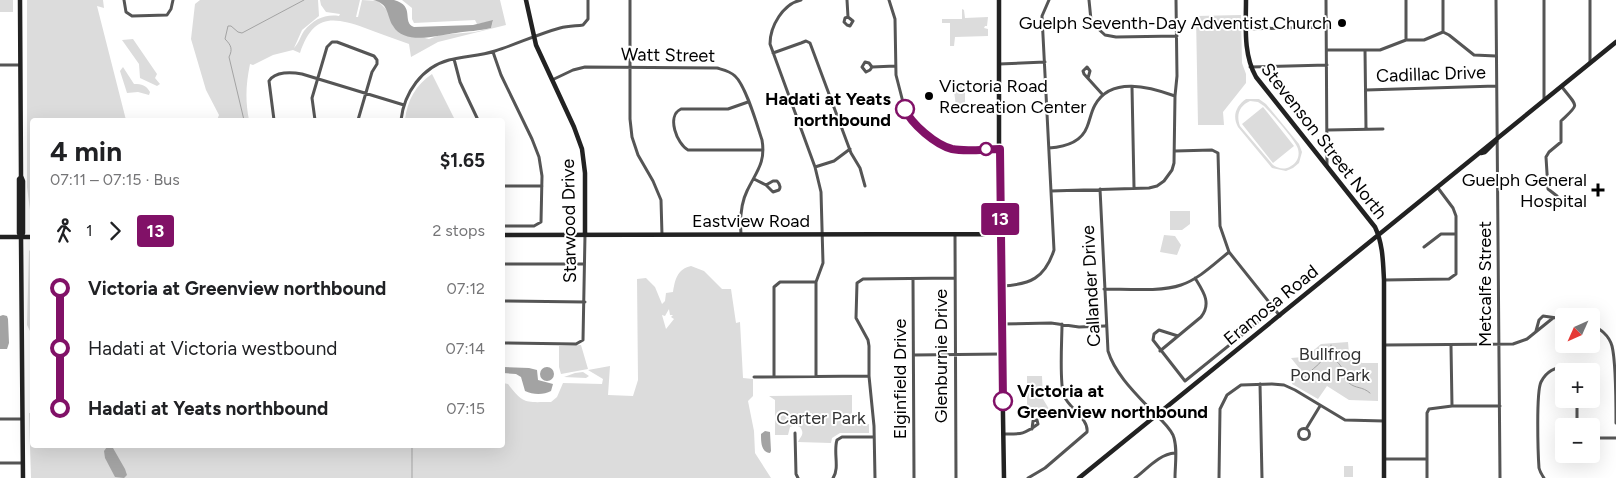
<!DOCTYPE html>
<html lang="en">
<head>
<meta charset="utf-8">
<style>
	body { margin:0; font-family:Figtree,sans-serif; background:#f6f6f6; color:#202124; height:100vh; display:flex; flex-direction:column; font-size:19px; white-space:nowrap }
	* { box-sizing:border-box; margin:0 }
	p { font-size:16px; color:#757577 }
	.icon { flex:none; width:28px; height:28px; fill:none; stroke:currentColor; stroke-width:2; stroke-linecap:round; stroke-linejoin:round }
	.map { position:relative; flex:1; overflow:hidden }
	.drawer { position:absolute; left:30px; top:118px; width:475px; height:330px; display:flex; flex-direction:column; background:#fff; border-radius:5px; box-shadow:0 5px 20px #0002 }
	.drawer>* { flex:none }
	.badge { padding:0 10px; border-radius:4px; font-size:18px; line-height:32px }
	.needle { width:32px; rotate:225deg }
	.tools { position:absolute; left:1555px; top:308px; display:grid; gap:10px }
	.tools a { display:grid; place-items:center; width:45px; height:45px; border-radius:5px; background:#fff; box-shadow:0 5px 20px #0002; font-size:25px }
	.map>.badge { position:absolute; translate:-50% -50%; box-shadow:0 0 0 2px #fff }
	.legs { display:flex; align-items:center; gap:8px; height:55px; padding:0 20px; font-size:16px }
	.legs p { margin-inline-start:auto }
	.overview { display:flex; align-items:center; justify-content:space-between; height:85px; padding:0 20px }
	h1 { font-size:28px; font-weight:700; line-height:38px }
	ul { padding:0 20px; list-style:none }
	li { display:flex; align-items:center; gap:18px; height:60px; font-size:19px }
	li i { display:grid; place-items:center; width:8px; height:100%; margin:0 6px; background:currentColor }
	li i::after { content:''; width:12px; height:12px; margin:-6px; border:4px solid; border-radius:50%; background:#fff }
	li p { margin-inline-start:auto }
	li:first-child i { background:linear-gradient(#0000 50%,currentColor 0) }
	li:last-child i { background:linear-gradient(currentColor 50%,#0000 0) }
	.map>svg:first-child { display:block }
	.green { fill:#dcdcdc; fill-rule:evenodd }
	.water { fill:#a3a3a3 }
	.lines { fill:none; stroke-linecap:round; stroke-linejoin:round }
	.stream { stroke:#a3a3a3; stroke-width:1 }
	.street { stroke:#555; stroke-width:3 }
	.secondary { stroke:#222; stroke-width:4.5 }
	.line-1-casing { stroke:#fff; stroke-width:11 }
	.line-1 { stroke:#811167; stroke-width:8 }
	.poi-dot { fill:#000; stroke:#fff; stroke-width:2 }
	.stop-1-dot { fill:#fff; stroke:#811167; stroke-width:2.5 }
	.labels { text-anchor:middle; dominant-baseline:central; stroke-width:4; stroke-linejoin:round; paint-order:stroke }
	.poi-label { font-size:18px; fill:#000; stroke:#fff; text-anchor:end }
	.street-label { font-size:18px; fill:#000; stroke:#fff }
	.stop-label { font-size:18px; font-weight:bold; fill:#000; stroke:#fff; text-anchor:end }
	.park-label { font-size:18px; fill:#333; stroke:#fff }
</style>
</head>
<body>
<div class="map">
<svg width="1616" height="478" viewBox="0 0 1616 478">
	<rect width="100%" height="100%" fill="#fff"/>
	<!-- green -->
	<path class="green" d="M0 0H13V12H0Z
		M27 0H103L104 8 97 6 126 120H32V225L27 187Z
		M200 0H318L319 16 302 30 294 48C299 43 300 37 304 31 314 19 325 14 339 16L340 14 326 12 321 5 320 0H360L356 17H358L362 0 378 1 388 11 393 26 400 32 429 39 440 35 475 32 491 28 493 21 477 24 475 20 414 23 412 19V8L402 0H500L506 25 438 42 411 57 409 44C394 39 379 33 365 28 331 16 313 15 300 53L293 50 273 55 253 65 250 64C246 84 245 100 249 120H217L219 115 206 90 191 39 195 4Z
		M962 9 964 10 965 18 988 17 987 26H985L984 28 988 29V36L955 37 954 46H950V23H942V19H962Z
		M1241 15 1242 63 1246 74V83L1223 112 1224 125H1198L1196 16Z
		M133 39 157 74 155 78 160 84 157 86 140 78 139 64 122 40Z
		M123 67 134 84C142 84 146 85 150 92L149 95 138 92 127 93 120 71Z
		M432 74 455 120H405C407 100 416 85 432 74Z
		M953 84H968L969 92H965V103L956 106Z
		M1246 99H1259L1266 104 1299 144 1302 152 1299 163 1293 168 1286 171 1272 168 1238 127C1232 116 1236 106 1246 99ZM1250 101 1258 102 1264 106C1271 113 1297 142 1298 149 1300 156 1297 163 1291 166 1285 170 1279 169 1273 165L1240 126C1236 115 1239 106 1250 101Z
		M1263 107 1294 146 1273 163 1242 124Z
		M1170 211H1190V224L1182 230H1170Z
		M1164 235 1175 236 1181 245 1177 255 1160 252Z
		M32 248V347H30V331L27 325 29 251Z
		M691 266 704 271 722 289H731L736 323 740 322 743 378 753 379V396L748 401 754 431 755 453 771 478H31L29 413H32V445H502L503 383 508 384C524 405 526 402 551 402L557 397 563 383 602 384 603 379 588 370 610 366 608 395 633 396 638 380 637 279 646 278 655 287 662 304 665 301 666 293 673 292C675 280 677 269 691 266ZM669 309 670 315H673L671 317 674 319 666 329 662 315 665 316Z
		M1348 342 1349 353 1362 363H1378V401L1349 400 1327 386 1318 399 1292 384 1299 368 1291 358 1303 357V359L1321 344Z
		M581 345 588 369 561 374 559 367V346Z
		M583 372 589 376 586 378 564 377 575 373Z
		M1027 376H1042L1043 399 1049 409 1038 416 1034 415 1030 417 1027 415Z
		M852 395V424H869V433H840L832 438 831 443 798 442C801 436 805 434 800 427L795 425 790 427 788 435H775V400L769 396Z
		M1344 466H1353V477H1344Z"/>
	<!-- water -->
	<path class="water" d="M373 0C379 0 388 0 394 0 416 6 401 22 414 27L473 25 493 20 491 28C479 31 468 31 456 33 438 35 405 46 393 26 386 15 390 4 373 0Z
		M3 315 7 316 8 319 9 343 7 349H0V316Z
		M540 374a7 7 0 1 1 14 0a7 7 0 1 1-14 0Z
		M503 367 529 368 537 370 538 380 553 384 551 391C544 395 533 395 525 391L521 377 516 374 503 373Z
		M765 431 770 432 771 451 770 453C761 452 761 442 761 434Z
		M107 447 113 448 125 469 127 475 124 478 115 477 105 458 104 451Z"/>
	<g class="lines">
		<!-- stream -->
		<path class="stream" d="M244 120 229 57C233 49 231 45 225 39L228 26H231L238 32 242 33 304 0
			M1317 351C1324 360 1335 357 1340 365 1345 371 1342 379 1349 383 1356 389 1362 386 1370 393
			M1329 359 1331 345
			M1305 378C1309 370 1318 367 1323 359
			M412 445V478"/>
		<!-- street -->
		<path class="street" d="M124 0 126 12 132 16 167 15 171 9 173 0
			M630 0V119L632 137 638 155 653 181 661 200 662 235
			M801 0C783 4 770 26 770 44L815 167 821 192 823 263 816 282V376
			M847 0 848 17 845 18 844 22 847 25 850 26 853 21 848 17
			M889 0 895 19 896 75 905 110 910 120 941 144 951 148 999 149
			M1089 0 1091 20 1094 25 1105 35 1116 37 1177 36
			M1326 0 1327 165
			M1406 0V40
			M1496 0 1500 478
			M1544 0V99
			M1590 0V62
			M1246 29 1327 27
			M1443 32 1449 35 1474 55 1496 56
			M1443 32V0
			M1327 50H1380L1406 40H1424L1443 32
			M1365 50 1366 129
			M493 52 501 75 532 139 539 157 542 176 541 222 534 226H502
			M773 53 801 43 806 41 810 43 851 153 860 168 865 186
			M454 59 460 82 478 120
			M999 64 1045 62
			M0 65H20
			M872 67 870 70 866 72 862 67 865 62 869 63 872 67 895 66
			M1250 67 1327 65
			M1088 78 1090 71 1087 67 1083 71 1084 74 1103 95
			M552 80 573 70 585 67 717 68C724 70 730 71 735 76 746 86 757 125 762 140 766 163 756 172 747 191 740 205 740 220 741 234
			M1132 87 1134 187
			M1366 90 1496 86
			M748 102 728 109H681C666 116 677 144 688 150H763
			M274 120 269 81C275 71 292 72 302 74L404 105
			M315 120 312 98 327 47 332 42H337L374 56 377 60V64L372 72 358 120
			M401 120C404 93 422 67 449 60 464 56 480 56 495 51 517 44 538 34 560 28 568 26 576 26 583 25L588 19V0
			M1328 130 1383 129
			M1049 148C1064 147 1081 143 1087 127 1090 120 1091 112 1095 105 1111 76 1150 87 1175 96
			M1175 151 1212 150 1218 153 1220 226 1229 252 1280 316
			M815 167 834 161 850 149
			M754 179 766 185 773 192 779 190C781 187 780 184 777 181H773L766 185
			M502 186H542
			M1100 189 1108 351C1115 374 1136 394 1152 411 1159 418 1168 425 1173 435 1178 447 1175 465 1175 478
			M1051 191 1149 188 1157 186 1164 181 1172 170 1174 163 1175 96 1177 76 1176 0
			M1561 204 1557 196 1548 189 1546 157 1549 152 1561 142V121C1580 103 1578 108 1562 87
			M955 234 956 478
			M1424 247 1441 234H1456
			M502 264H584
			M913 279 914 478
			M1384 280 1449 279 1456 274V216L1453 208 1438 188
			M1001 286C1030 285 1045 278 1054 250L1042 16 1049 0
			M1104 289C1126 289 1162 292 1181 285 1199 279 1214 264 1229 252
			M502 301 585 302
			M1001 324 1051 323 1079 327 1105 326
			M1591 324C1600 329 1609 335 1612 346 1616 362 1616 404 1616 423
			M1536 331 1539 320 1543 316 1564 319
			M1178 336 1159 330 1154 334 1153 340 1185 381 1274 309
			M502 343 576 344 583 340 585 235
			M1384 345 1513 344 1527 339 1553 318
			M1451 346 1452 406
			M1160 351 1201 317C1212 303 1203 291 1195 278
			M914 355 1002 354
			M754 377 869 376
			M774 377V287L780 282H816
			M1260 384 1262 478
			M1577 399V426
			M0 419H22
			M1298.5 434a5.5 5.5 0 1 1 11 0a5.5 5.5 0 1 1-11 0Z
			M1306 429 1320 406
			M795 433 796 474 798 478
			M1003 434C1021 434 1023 435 1038 424L1037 420 1033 421 1032 429
			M1591 438H1616
			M1384 459H1427
			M0 463H22
			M833 478C840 468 833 452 837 440L842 437H874
			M875 478 874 426 869 376V346L868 340 856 318 857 283 863 279 955 278
			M1028 478 1045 468 1087 432C1089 419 1069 408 1064 396 1059 383 1062 340 1062 324
			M1135 478C1147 469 1159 454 1175 453
			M1219 478 1220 409 1227 395 1241 385 1272 384 1284 385 1295 390 1345 420 1384 421
			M1427 478V413L1429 409 1452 406H1500
			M1544 478C1542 475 1540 472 1539 468 1538 454 1536 392 1541 382 1547 370 1558 366 1571 367L1575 371"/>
		<!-- secondary -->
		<path class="secondary" d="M20 0 21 176 23 181V233L21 237 23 478
			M526 0 536 45 574 127 582 149 585 173V235
			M999 0V167L1004 478
			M1246 0C1246 26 1243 54 1256 77L1375 227C1383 244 1383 262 1384 280V478
			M1481 153 1485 152 1496 141
			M21 177 19 179V233L21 237
			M502 235 1000 234
			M0 237H32
			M1079 478 1616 42"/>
	</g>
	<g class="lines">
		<!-- line-1 casing -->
		<g class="line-1-casing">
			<path id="line-1" d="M905 109C911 124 936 145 952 149 967 152 985 149 1000 149L1003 401"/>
		</g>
		<!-- line-1 -->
		<use href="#line-1" class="line-1"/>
	</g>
	<!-- markers -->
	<g class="poi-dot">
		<circle cx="1342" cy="23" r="5"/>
		<circle cx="929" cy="96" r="5"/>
		<path d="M1595.5 182.5h5v5h5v5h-5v5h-5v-5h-5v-5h5z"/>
	</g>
	<g class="stop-1-dot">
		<circle cx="905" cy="109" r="9"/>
		<circle cx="986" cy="149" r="6"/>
		<circle cx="1003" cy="401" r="9"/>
	</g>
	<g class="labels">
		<!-- poi labels -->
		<g class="poi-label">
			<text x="1332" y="23">Guelph Seventh-Day Adventist Church</text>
			<text x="939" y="86" text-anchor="start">Victoria Road<tspan x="939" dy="21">Recreation Center</tspan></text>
			<text x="1587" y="180">Guelph General<tspan x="1587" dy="21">Hospital</tspan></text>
		</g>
		<!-- street labels -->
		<g class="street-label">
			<text transform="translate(668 55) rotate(1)">Watt Street</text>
			<text transform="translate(1431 74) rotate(-2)">Cadillac Drive</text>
			<text transform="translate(1324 141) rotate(52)">Stevenson Street North</text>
			<text transform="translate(569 221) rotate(-91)">Starwood Drive</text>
			<text x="751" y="221">Eastview Road</text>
			<text transform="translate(1485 284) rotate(-90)">Metcalfe Street</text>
			<text transform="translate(1091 286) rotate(-93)">Callander Drive</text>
			<text transform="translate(1271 305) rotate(-39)">Eramosa Road</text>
			<text transform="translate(941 356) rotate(-90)">Glenburnie Drive</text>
			<text transform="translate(900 379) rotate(-90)">Elginfield Drive</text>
		</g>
		<!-- stop labels -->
		<g class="stop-label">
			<text x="891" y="99">Hadati at Yeats<tspan x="891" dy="21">northbound</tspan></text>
			<text x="1017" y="391" text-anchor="start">Victoria at<tspan x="1017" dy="21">Greenview northbound</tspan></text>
		</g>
		<!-- park labels -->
		<g class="park-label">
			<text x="1330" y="354">Bullfrog<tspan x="1330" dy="21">Pond Park</tspan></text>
			<text x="821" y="418">Carter Park</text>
		</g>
	</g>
</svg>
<div class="tools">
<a><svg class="needle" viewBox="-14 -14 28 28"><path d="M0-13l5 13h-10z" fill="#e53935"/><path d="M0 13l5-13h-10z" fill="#757577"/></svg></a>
<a>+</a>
<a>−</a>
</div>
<b class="badge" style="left:1000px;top:219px;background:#811167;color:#fff">13</b>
<section class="drawer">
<div class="overview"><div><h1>4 min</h1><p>07:11 – 07:15 · Bus</p></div><b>$1.65</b></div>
<div class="legs"><svg class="icon" aria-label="walk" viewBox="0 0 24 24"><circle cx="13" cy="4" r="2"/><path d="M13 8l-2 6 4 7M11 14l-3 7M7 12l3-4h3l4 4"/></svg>1<svg class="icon" aria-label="forward" viewBox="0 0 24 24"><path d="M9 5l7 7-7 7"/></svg><b class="badge" style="background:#811167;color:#fff">13</b><p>2 stops</p></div>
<ul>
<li><i style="color:#811167"></i><b>Victoria at Greenview northbound</b><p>07:12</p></li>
<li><i style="color:#811167"></i><span>Hadati at Victoria westbound</span><p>07:14</p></li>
<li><i style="color:#811167"></i><b>Hadati at Yeats northbound</b><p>07:15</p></li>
</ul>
</section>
</div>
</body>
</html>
